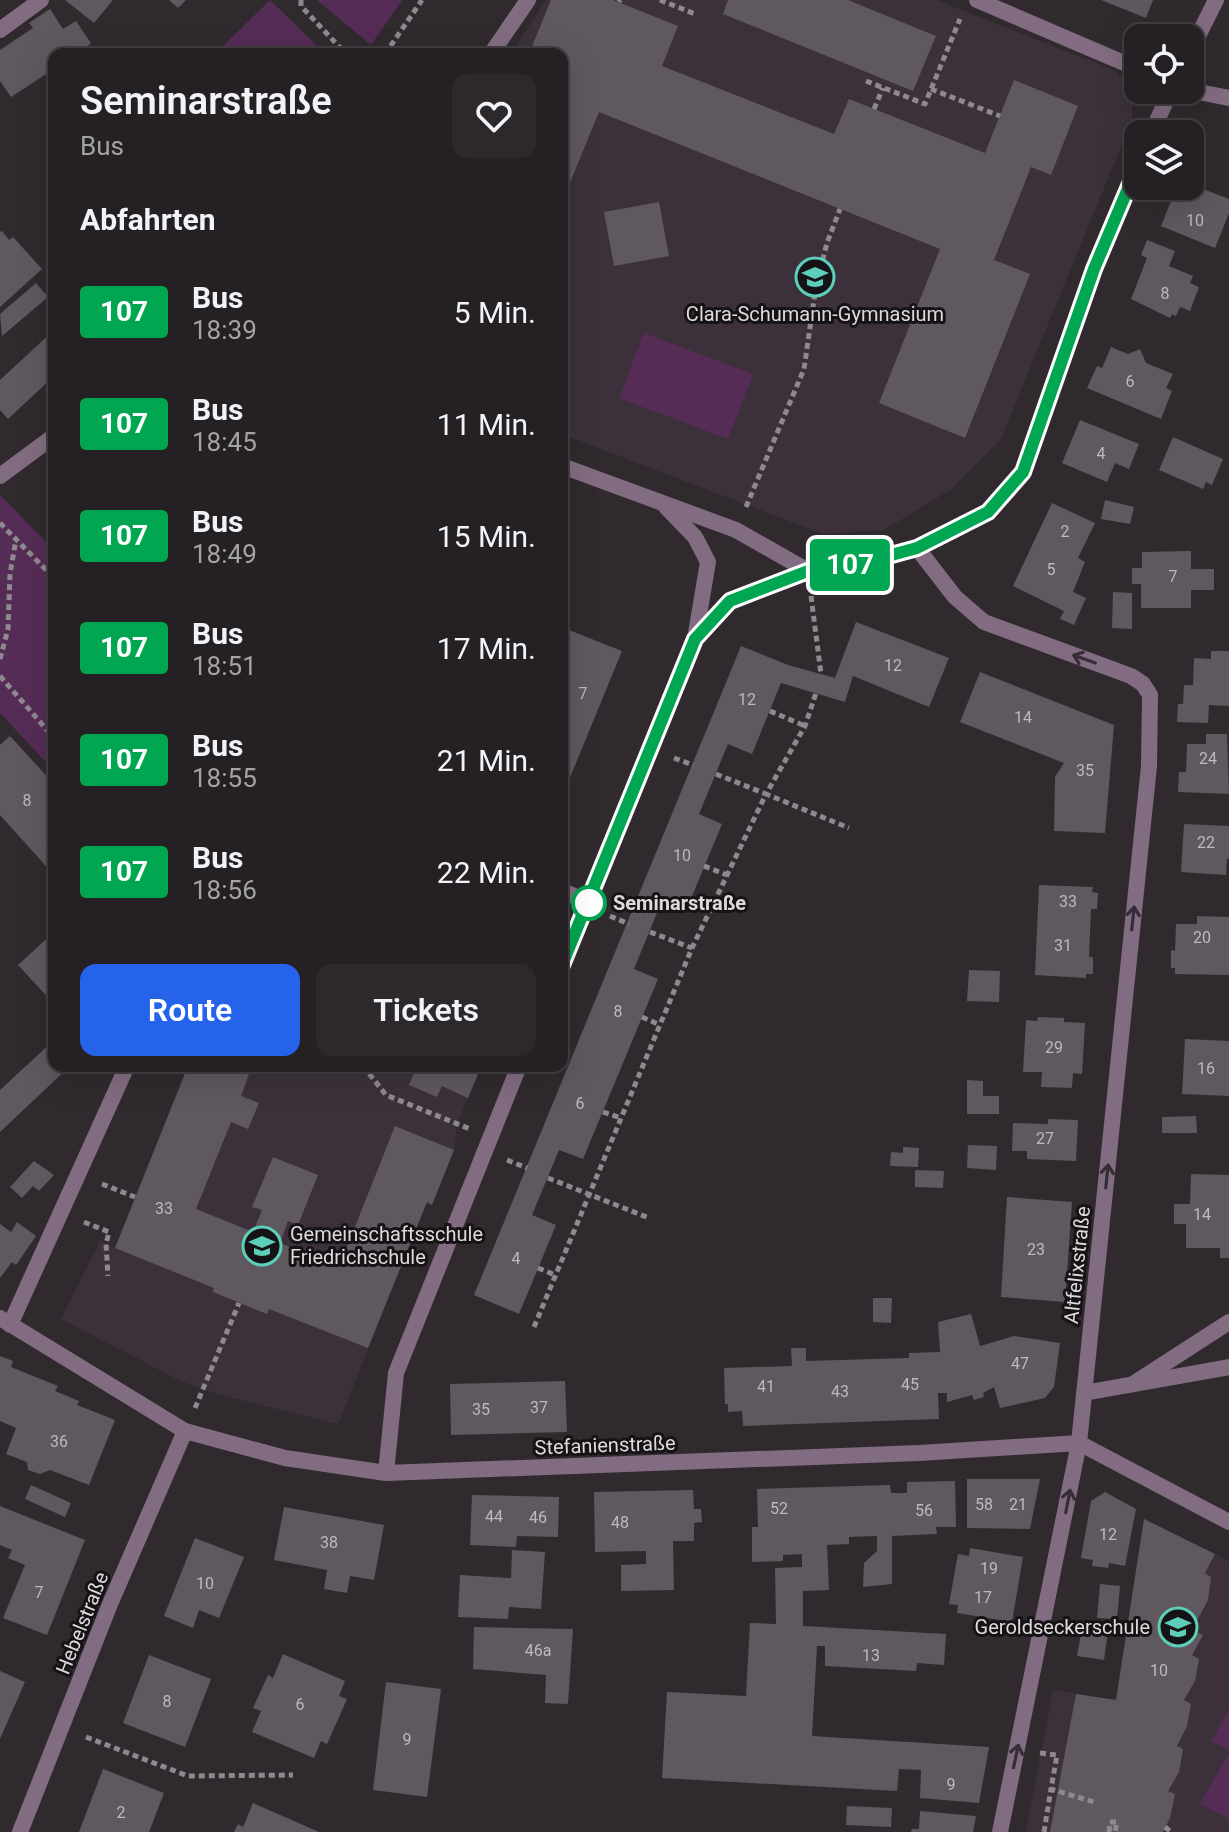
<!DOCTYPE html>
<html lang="de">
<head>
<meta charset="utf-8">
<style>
	body { margin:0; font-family:Roboto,sans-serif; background:#2c282b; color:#f1f3f6; height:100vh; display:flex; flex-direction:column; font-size:30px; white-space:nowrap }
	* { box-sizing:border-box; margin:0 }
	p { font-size:26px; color:#a3a3a6 }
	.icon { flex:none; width:44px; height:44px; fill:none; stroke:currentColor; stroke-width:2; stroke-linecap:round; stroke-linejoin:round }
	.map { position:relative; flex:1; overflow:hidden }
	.drawer { position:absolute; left:48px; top:48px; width:520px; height:1024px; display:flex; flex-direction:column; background:#242023; border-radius:16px; box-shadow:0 8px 32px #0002,0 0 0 2px #413e41 }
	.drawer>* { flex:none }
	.badge { padding:0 16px; border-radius:6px; font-size:28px; line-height:52px }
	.controls { position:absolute; left:1124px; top:24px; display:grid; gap:16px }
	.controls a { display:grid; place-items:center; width:80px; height:80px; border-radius:16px; background:#242023; box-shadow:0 8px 32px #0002,0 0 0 2px #413e41; font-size:40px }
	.map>.badge { position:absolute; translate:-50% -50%; box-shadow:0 0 0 4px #fff }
	h2 { padding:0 32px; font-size:30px; line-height:72px }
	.round { display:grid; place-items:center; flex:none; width:84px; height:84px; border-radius:16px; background:#2c282b }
	.head { display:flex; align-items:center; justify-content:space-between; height:136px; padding:0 32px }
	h1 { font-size:38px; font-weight:600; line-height:60px }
	.action { display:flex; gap:16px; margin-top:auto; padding:16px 32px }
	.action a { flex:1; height:92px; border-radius:16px; background:#2563eb; color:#fff; font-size:32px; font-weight:600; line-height:92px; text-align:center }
	.action a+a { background:#2c282b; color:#f1f3f6 }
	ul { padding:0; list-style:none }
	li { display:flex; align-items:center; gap:24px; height:112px; padding:0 32px }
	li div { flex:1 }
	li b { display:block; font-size:30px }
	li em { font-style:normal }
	li .badge { min-width:88px; font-weight:700; text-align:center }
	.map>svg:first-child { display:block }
	.built { fill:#3c313b }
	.green { fill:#552c55 }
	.building { fill:#5f585e }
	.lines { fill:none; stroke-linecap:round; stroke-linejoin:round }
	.path { stroke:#8e898e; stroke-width:5; stroke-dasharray:6 4; stroke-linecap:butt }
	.service { stroke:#826c81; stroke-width:16 }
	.minor { stroke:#826c81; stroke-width:16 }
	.oneway { stroke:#362e36 }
	.line-casing { stroke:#fff; stroke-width:18 }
	.line { stroke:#00a651; stroke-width:12 }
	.stop-dot { fill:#fff; stroke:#00a651; stroke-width:4 }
	.labels { text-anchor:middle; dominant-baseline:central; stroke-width:6; stroke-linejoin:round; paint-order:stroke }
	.number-label { font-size:16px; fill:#beb9bd }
	.poi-label { font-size:20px; fill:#ddd9dd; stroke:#161316 }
	.stop-label { font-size:20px; font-weight:bold; fill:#ddd9dd; stroke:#161316; text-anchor:start }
	.street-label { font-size:20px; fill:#ddd9dd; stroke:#161316 }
</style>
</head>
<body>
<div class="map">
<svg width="1229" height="1832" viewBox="0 0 1229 1832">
	<rect width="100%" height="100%" fill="#302a2f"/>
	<!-- built -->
	<path class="built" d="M546 0H936L1114 70 1125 80 1132 92V120L1000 441 950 490 884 530 823 534 562 434V54H511Z
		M188 1066H481L457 1123 454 1150 432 1205 426 1203 338 1424 217 1394 181 1381 61 1319 100 1241 115 1248Z
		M1144 1519 1229 1561V1832H1026L1053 1690 1116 1700Z"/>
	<!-- green -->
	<path class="green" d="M270 0 325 54H215Z
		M317 0H402L371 45Z
		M644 333 753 374 728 439 619 398Z
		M0 495 54 550V771L0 713Z
		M1229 1710V1750L1211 1741Z
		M1229 1753V1819L1200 1804Z"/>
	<!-- building -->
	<path class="building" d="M65 0H113L94 23Z
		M169 0H186L178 8Z
		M551 0H613L678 26 662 66 834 134 849 99 985 153 1014 80 1078 106 1051 175 1031 167 994 260 1030 274 965 438 879 403 940 249 599 112 562 202V54H529Z
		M728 0H848L936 36 913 91 723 14Z
		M1101 0H1153L1146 18Z
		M50 9 63 29 76 21 91 43 78 54H54V69L11 97 0 81V50L33 28 29 23Z
		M1190 184 1229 199V213L1215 248 1161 226 1177 186H1190Z
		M659 202 669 256 614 266 604 212Z
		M2 231 9 240 13 237 42 269 0 307V232Z
		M1147 240 1175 251 1169 266 1193 276 1190 283 1199 287 1190 311 1180 307 1176 316 1172 314 1170 318 1131 299 1147 258 1141 255Z
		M36 283 48 297 2 336 0 314Z
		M54 330V376L8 419 0 410V380Z
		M1111 347 1128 354 1140 349 1146 363 1173 374 1166 388 1172 391 1161 419 1087 388 1097 366 1102 368Z
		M1080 420 1139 444 1129 469 1115 463 1107 482 1062 463Z
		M1173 437 1223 459 1212 485 1206 482 1203 489 1159 470Z
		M1105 500 1134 507 1130 524 1101 519Z
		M1052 503 1095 523 1078 558 1085 562 1073 592 1086 598 1074 625 1060 619 1064 611 1013 586Z
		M1191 551V569H1214V590H1191V608H1141V584H1132V568H1142V552Z
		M1113 592 1132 593V629L1112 628Z
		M856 622 949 658 929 707 853 676 845 702 781 683 752 754 728 744 699 814 722 824 685 913 661 903 634 969 658 979 583 1159 559 1150 532 1215 556 1225 519 1314 474 1295 741 646 788 665 835 678Z
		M564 628 622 651 562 797V633Z
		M1211 651H1229V706L1209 705 1208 723 1177 722 1178 704H1183L1184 685H1193L1194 658 1211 659Z
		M980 672 1114 725 1105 833 1054 831 1055 777 1064 763 960 722Z
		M1206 734H1227L1229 794 1178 792 1179 772H1186L1187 744H1206Z
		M10 736 54 784V840L51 843 54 847V875L0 815V745Z
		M1184 824 1229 826V859H1227L1226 875 1181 872Z
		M1039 885 1093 887 1092 892 1098 893 1097 909H1091L1089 957H1093V974H1086V978L1035 975Z
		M1197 916 1229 917V975L1175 974V968H1171V950L1175 951 1176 924H1197Z
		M54 932V1004L18 965Z
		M969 970 1000 971 999 1002 967 1001Z
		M1038 1017 1064 1018V1022L1085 1023 1082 1074 1073 1073 1072 1088 1041 1087 1042 1072H1023L1026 1020 1037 1021Z
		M1185 1039 1229 1041V1096L1182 1094Z
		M54 1040V1066H70L0 1132V1090Z
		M188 1066H252L241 1096 259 1103 248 1129 231 1122 196 1209 253 1232 262 1210 252 1207 273 1157 318 1175 298 1225 288 1221 280 1243 339 1267 395 1126 454 1150 432 1205 427 1202 368 1348 269 1309 267 1314 213 1292 214 1288 115 1248Z
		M417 1066H479L481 1067 468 1098 442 1086 437 1097 409 1085Z
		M967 1080 983 1081V1096H999V1114H967Z
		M1196 1116 1197 1133H1162V1117Z
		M1048 1119 1078 1120 1076 1161 1027 1159V1151H1012L1013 1123 1048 1124Z
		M968 1145 997 1146 996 1170 967 1168Z
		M903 1147 919 1148 918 1167 890 1166 891 1152 903 1153Z
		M34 1161 54 1175 39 1191 33 1186 22 1198 10 1187Z
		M915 1170 944 1171 943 1188 915 1187Z
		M1191 1174 1229 1175V1258H1220V1248H1186V1224H1174V1204H1190Z
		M1007 1197 1072 1202 1065 1302 1001 1297Z
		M17 1222 36 1236 16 1265 12 1262 0 1278V1224L11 1232Z
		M873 1298H892L891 1323 873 1322Z
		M971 1314 980 1346 1014 1336 1060 1343 1054 1387 1045 1398 1000 1408 994 1387 983 1393 984 1397 974 1400 972 1395 947 1402V1393H938L939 1419 743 1426 742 1411 728 1412V1404H725L724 1368 792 1366 791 1348H806V1361L909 1358V1353L940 1352 938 1322Z
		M0 1356 13 1361 11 1367 58 1386 55 1391 79 1401 77 1405 115 1420 89 1485 50 1470 40 1474 28 1470 27 1462 6 1454 16 1428 0 1421Z
		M565 1381 567 1432 451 1435 450 1384Z
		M967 1479H1040L1030 1529 967 1528Z
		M955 1481 956 1527H936L937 1534 892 1536V1584L863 1587 864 1563 877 1551V1536L849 1537V1544L827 1545 829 1590 803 1591V1626L946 1634 944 1665 917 1663 916 1671 825 1666V1646H817L812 1736 989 1747 979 1803 920 1798 921 1770 899 1769 897 1791 662 1778 667 1692 746 1696 750 1623 776 1624 775 1568 802 1567V1554L783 1555V1561L752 1562V1527H758L757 1489 890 1485 891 1493H907V1482Z
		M31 1485 71 1503 65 1517 25 1499Z
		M693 1490 694 1509H701L702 1522 694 1523V1541H673L674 1590 621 1591V1565L646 1564V1551L595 1552 594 1492Z
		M1105 1492 1136 1509 1125 1566 1109 1563 1108 1568 1092 1566 1093 1560 1081 1558 1091 1501Z
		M472 1495 559 1497 558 1537 517 1536 516 1547 470 1545Z
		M0 1506 85 1540 47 1635 3 1618 25 1565 8 1558 12 1550 0 1545Z
		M284 1507 384 1525 374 1580 350 1576 347 1593 324 1589 327 1570 274 1560Z
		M1144 1519 1215 1554 1205 1573 1211 1577 1208 1600 1192 1630 1203 1635 1192 1655 1199 1659 1195 1681 1184 1700 1191 1704 1187 1726 1177 1746 1183 1749 1179 1772 1168 1791 1175 1794 1170 1818 1163 1832H1050L1076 1694 1116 1700Z
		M195 1538 244 1557 219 1618 199 1610 193 1628 164 1616Z
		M970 1548 1023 1557 1012 1622 957 1613 958 1605 949 1604 958 1554 969 1556Z
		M512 1550 545 1552 541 1609 509 1607 508 1619 458 1617 460 1575 511 1578Z
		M1100 1584 1120 1586 1117 1619 1097 1618Z
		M474 1627 573 1629 568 1704 545 1703 546 1675 473 1669Z
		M1082 1628 1108 1631 1104 1660 1077 1656Z
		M283 1654 345 1681 339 1696 347 1699 327 1744 321 1741 314 1758 252 1732 261 1711 253 1708 268 1675 273 1678Z
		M149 1655 211 1679 185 1747 123 1723Z
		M0 1671 25 1682 0 1739Z
		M386 1682 441 1689 427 1797 373 1790Z
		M103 1769 164 1793 149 1832H79Z
		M253 1803 319 1832H234L238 1824 243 1827Z
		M847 1806 892 1808 891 1827 846 1825Z
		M920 1811 976 1816 973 1832H911L912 1829H919Z"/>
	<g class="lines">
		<!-- path -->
		<path class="path" d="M301 0V6L346 54
			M660 0 695 14
			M619 2 620 0
			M385 54 422 0
			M866 81 925 104 960 19
			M931 89 1000 116
			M874 109 883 88
			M746 507 804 369 816 286 827 243 840 209
			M0 523 54 578
			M811 596 821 674
			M0 659 8 629 10 574 16 539
			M0 676 54 738
			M770 711 805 726
			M674 758 693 765
			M716 774 766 794 805 726 816 693
			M47 846 54 854
			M704 866 727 875
			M610 916 629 924
			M650 932 692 948
			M642 1017 660 1025
			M363 1066 386 1095 470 1129
			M603 1112 621 1118
			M507 1160 527 1168
			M548 1178 649 1218
			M102 1184 135 1197
			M84 1222 109 1232 106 1244 108 1276
			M538 1268 555 1275
			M534 1327 692 948 766 794 849 828
			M195 1408 239 1303
			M86 1737 188 1776 293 1775
			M1040 1753 1057 1755 1051 1789 1097 1803
			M1110 1822H1117L1115 1832
			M1165 1827 1171 1832
			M1044 1832 1051 1789
			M1109 1832 1110 1822"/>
		<!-- service -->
		<path class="service" d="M562 891 589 902
			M10 1325 127 1066
			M1133 1384 1229 1322"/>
		<!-- minor -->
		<path class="minor" d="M977 0 1138 69
			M0 30 41 0
			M1190 52 1216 0
			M491 54 528 0
			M1188 90 1229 98
			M1151 134 1171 90
			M562 466 736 530 808 571
			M0 476 54 436
			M666 507 695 537 708 562 695 639
			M917 548 955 597 984 622 1131 676 1143 684 1150 695 1149 766 1079 1443 1000 1832
			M562 965 695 639 730 601 808 571 862 563 917 548 988 512 1023 472 1094 269 1138 165
			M0 1318 185 1431 285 1458 386 1473 919 1453 1079 1443 1229 1522
			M1084 1393 1229 1367
			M386 1473 396 1373 519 1066
			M20 1832 110 1604 185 1431"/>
	</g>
	<!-- one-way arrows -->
	<defs><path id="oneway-shaft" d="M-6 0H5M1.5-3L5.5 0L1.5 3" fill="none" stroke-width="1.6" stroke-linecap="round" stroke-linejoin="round" transform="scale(2)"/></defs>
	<g class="oneway">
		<use href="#oneway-shaft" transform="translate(1084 659) rotate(-160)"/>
		<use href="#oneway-shaft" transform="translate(1133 918) rotate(-84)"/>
		<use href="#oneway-shaft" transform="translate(1107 1176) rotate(-84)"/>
		<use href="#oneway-shaft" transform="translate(1068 1501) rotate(-79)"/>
		<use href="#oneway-shaft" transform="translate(1016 1756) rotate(-78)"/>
	</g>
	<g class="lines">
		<!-- line casing -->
		<g class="line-casing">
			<path id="line" d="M562 965 695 639 730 601 808 571 862 563 917 548 988 512 1023 472 1094 269 1138 165"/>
		</g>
		<!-- line -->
		<use href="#line" class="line"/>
	</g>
	<!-- icons -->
	<defs>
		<g id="school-ring" transform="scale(2)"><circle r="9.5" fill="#161316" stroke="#5dceb9" stroke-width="1.5"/><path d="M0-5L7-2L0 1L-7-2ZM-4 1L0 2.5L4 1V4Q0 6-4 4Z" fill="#5dceb9"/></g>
	</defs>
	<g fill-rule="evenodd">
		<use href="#school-ring" x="815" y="277"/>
		<use href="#school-ring" x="262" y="1246"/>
		<use href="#school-ring" x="1178" y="1627"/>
	</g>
	<!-- markers -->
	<circle class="stop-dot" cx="589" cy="903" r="16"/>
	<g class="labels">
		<!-- number labels -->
		<g class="number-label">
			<text x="1195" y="220">10</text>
			<text x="1165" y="293">8</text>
			<text x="1130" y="381">6</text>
			<text x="1101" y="453">4</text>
			<text x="1065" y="531">2</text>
			<text x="1051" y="569">5</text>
			<text x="1173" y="576">7</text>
			<text x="893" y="665">12</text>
			<text x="583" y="693">7</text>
			<text x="747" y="699">12</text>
			<text x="1023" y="717">14</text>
			<text x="1208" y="758">24</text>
			<text x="1085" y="770">35</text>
			<text x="27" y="800">8</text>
			<text x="1206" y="842">22</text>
			<text x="682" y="855">10</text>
			<text x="1068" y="901">33</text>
			<text x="1202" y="937">20</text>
			<text x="1063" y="945">31</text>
			<text x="618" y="1011">8</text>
			<text x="1054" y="1047">29</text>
			<text x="1206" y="1068">16</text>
			<text x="580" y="1103">6</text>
			<text x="1045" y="1138">27</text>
			<text x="164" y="1208">33</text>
			<text x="1202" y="1214">14</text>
			<text x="1036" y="1249">23</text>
			<text x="516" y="1258">4</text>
			<text x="1020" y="1363">47</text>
			<text x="910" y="1384">45</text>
			<text x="766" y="1386">41</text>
			<text x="840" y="1391">43</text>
			<text x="539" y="1407">37</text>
			<text x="481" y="1409">35</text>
			<text x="59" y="1441">36</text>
			<text x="984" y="1504">58</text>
			<text x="1018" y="1504">21</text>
			<text x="779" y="1508">52</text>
			<text x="924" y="1510">56</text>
			<text x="494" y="1516">44</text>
			<text x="538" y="1517">46</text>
			<text x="620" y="1522">48</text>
			<text x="1108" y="1534">12</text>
			<text x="329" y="1542">38</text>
			<text x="989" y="1568">19</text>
			<text x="205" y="1583">10</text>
			<text x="39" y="1592">7</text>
			<text x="983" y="1597">17</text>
			<text x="538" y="1650">46a</text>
			<text x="871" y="1655">13</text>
			<text x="1159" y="1670">10</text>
			<text x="167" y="1701">8</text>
			<text x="300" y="1704">6</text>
			<text x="407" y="1739">9</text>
			<text x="951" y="1784">9</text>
			<text x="121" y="1812">2</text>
		</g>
		<!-- poi labels -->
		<g class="poi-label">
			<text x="815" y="314">Clara-Schumann-Gymnasium</text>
			<text x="290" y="1234" text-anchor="start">Gemeinschaftsschule<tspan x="290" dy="23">Friedrichschule</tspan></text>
			<text x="1150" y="1627" text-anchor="end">Geroldseckerschule</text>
		</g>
		<!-- stop labels -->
		<g class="stop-label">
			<text x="613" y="903">Seminarstraße</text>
		</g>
		<!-- street labels -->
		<g class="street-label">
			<text transform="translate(1077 1265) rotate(-84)">Altfelixstraße</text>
			<text transform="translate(605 1445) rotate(-2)">Stefanienstraße</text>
			<text transform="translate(82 1623) rotate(-68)">Hebelstraße</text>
		</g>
	</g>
</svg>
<div class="controls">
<a><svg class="icon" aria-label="locate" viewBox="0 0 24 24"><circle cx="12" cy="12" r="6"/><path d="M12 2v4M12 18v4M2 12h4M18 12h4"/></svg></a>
<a><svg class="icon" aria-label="layers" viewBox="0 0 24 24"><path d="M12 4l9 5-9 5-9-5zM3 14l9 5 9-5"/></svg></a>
</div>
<b class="badge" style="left:850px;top:565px;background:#00a651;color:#fff">107</b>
<section class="drawer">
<div class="head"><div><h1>Seminarstraße</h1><p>Bus</p></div><a class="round"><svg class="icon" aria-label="heart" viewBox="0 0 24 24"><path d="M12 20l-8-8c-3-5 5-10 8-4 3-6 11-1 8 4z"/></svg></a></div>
<h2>Abfahrten</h2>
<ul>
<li><span class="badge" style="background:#00a651;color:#fff">107</span><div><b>Bus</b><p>18:39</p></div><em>5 Min.</em></li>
<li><span class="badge" style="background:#00a651;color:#fff">107</span><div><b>Bus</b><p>18:45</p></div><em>11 Min.</em></li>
<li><span class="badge" style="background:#00a651;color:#fff">107</span><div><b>Bus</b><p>18:49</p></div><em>15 Min.</em></li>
<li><span class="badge" style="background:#00a651;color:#fff">107</span><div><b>Bus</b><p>18:51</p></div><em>17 Min.</em></li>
<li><span class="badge" style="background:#00a651;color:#fff">107</span><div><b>Bus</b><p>18:55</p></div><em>21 Min.</em></li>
<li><span class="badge" style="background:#00a651;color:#fff">107</span><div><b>Bus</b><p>18:56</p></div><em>22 Min.</em></li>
</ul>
<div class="action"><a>Route</a><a>Tickets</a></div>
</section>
</div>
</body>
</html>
